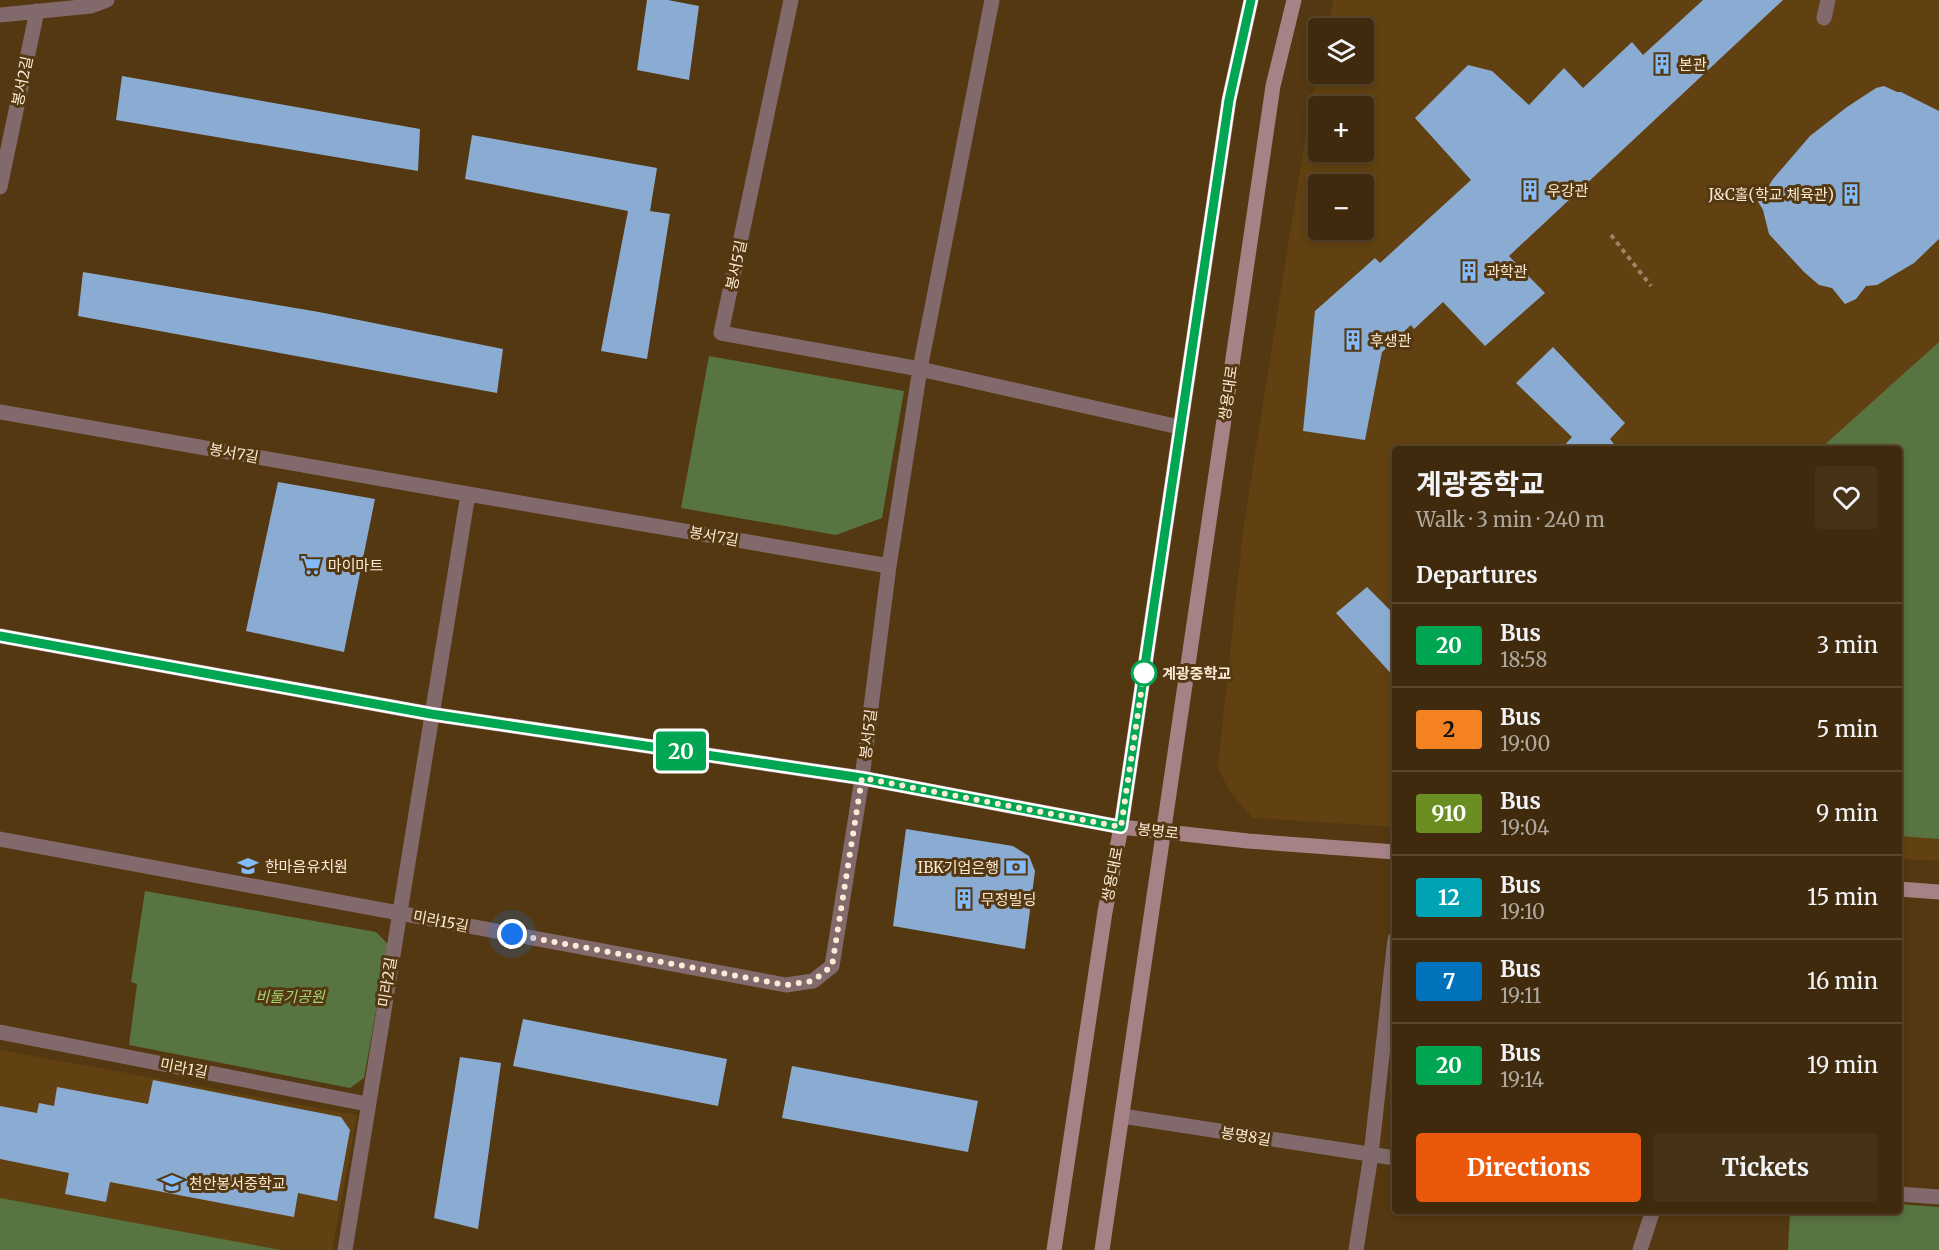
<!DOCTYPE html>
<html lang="en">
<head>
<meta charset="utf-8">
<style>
	body { margin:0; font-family:Merriweather,"Noto Sans KR",serif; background:#463216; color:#f1f3f6; height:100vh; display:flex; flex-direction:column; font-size:22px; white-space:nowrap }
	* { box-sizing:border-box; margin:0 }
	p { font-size:20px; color:#ada79d }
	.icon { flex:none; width:33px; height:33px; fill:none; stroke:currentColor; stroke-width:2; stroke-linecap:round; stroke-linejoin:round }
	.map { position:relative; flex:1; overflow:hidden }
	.details { position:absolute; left:1392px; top:446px; width:510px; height:768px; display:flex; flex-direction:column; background:#3f2a0d; border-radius:6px; box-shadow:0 3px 9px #0003,0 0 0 2px #58462e }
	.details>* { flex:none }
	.badge { padding:0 12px; border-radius:4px; font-size:21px; line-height:39px }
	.fabs { position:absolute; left:1308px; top:18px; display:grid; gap:12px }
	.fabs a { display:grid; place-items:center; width:66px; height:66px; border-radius:6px; background:#3f2a0d; box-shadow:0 3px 9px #0003,0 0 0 2px #58462e; font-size:30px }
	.you { position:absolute; width:30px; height:30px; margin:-15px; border:4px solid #fff; border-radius:50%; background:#1a73e8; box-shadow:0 0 0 9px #1a73e833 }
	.map>.badge { position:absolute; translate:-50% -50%; box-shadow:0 0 0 3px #fff }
	h2 { padding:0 24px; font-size:22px; line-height:54px }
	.round { display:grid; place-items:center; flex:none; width:63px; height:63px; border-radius:6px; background:#463216 }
	.summary { display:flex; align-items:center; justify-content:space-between; height:102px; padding:0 24px }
	h1 { font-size:28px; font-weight:700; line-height:45px }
	.primary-button { display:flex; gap:12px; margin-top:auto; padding:12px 24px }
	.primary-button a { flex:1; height:69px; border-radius:6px; background:#ea580c; color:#fff; font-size:24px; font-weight:700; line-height:69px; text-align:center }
	.primary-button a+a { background:#463216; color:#f1f3f6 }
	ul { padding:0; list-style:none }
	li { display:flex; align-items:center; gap:18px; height:84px; padding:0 24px; border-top:2px solid #58462e }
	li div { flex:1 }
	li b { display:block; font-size:22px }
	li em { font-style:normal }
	li .badge { min-width:66px; font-weight:700; text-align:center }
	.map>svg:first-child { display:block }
	.built { fill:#614111; fill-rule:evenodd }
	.green { fill:#587441 }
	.building { fill:#8bacd2 }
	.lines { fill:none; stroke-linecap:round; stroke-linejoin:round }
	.path { stroke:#9c8565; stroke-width:4; stroke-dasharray:4.5 4.5; stroke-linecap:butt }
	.lane { stroke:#826a6c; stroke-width:15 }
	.street { stroke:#826a6c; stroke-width:15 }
	.secondary { stroke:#a68286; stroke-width:15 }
	.line-casing { stroke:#fff; stroke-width:14 }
	.line { stroke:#00a651; stroke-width:9 }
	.walk { stroke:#fbead5; stroke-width:6; stroke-dasharray:0 10.8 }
	.stop-dot { fill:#fff; stroke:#00a651; stroke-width:3 }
	.labels { text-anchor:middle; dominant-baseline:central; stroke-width:6; stroke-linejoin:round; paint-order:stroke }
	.poi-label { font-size:15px; fill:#fbead5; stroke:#543811; text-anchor:start }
	.street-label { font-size:15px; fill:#fbead5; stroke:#543811 }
	.stop-label { font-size:15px; font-weight:bold; fill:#fbead5; stroke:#543811; text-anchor:start }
	.park-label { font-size:15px; font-style:italic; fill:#a2d577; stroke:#543811 }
</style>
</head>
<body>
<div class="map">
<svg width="1939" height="1250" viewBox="0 0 1939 1250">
	<rect width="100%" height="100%" fill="#543811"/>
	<!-- built -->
	<path class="built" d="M1334 0H1939V861L1899 859V448H1395V827L1253 818 1229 791 1218 767 1243 531 1309 113 1318 68V74H1364V28H1327ZM1318 106H1364V152H1318ZM1318 184H1364V230H1318Z
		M0 1050 357 1115 332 1250H0Z"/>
	<!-- green -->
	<path class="green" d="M1939 342V839L1899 836V448H1821Z
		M709 356 904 391 882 518 836 535 681 508Z
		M145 891 376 932 388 944 364 1078 350 1088 129 1045 137 984 131 982Z
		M0 1198 281 1250H0Z
		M1899 1204 1939 1207V1250H1788L1790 1211 1899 1210Z"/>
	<!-- building -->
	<path class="building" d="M647 0H668L699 6 689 80 637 70Z
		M1703 0H1783L1509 256 1545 293 1485 346 1443 302 1414 329 1411 325 1382 352 1365 440 1303 431 1315 311 1375 258 1380 263 1471 180 1415 118 1468 65 1492 71 1529 105 1564 68 1583 88 1632 42 1643 55Z
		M122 76 420 129 418 171 116 120Z
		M1884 86 1897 92H1901L1939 111V239L1914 263 1877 285 1866 286 1856 299 1845 304 1832 288 1819 285 1804 272 1769 234 1763 210 1756 198 1765 192 1773 179 1810 136 1847 107 1876 88Z
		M472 135 657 168 650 211 670 214 647 359 601 351 628 211 465 179Z
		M83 272 319 312 503 349 497 393 78 316Z
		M1553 347 1625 423 1610 439 1617 448H1562L1572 437 1516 383Z
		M278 482 375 499 344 652 246 631Z
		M1367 587 1395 615V678L1336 613Z
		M906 829 1013 846 1029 856 1035 871 1025 949 893 926Z
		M523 1019 727 1059 718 1106 513 1066Z
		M460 1057 501 1063 478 1229 434 1218Z
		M792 1066 978 1101 968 1152 782 1118Z
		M153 1080 341 1117 350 1130 337 1201 298 1193 294 1217 110 1182 106 1202 65 1194 69 1173 0 1159V1106L37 1113 39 1103 54 1106 57 1087 148 1104Z"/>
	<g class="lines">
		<!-- path -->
		<path class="path" d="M1611 235 1651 286"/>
		<!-- lane -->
		<path class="lane" d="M1824 18 1828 0"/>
		<!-- street -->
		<path class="street" d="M791 0 721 333 920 369 1179 427
			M0 15 91 6 107 0
			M0 187 37 11
			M0 412 468 494 889 566
			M0 839 786 985 813 981 832 966 862 778 889 566 920 369 992 0
			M0 1032 367 1104
			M1122 1116 1395 1158
			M1899 1194 1939 1197
			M345 1250 468 494
			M1356 1250 1371 1155 1395 939
			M1640 1250 1653 1210"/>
		<!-- secondary -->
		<path class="secondary" d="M0 636 431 714 862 778 1121 827 1248 841 1395 852
			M1899 889 1939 892
			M1054 1250 1105 912 1121 827 1229 100 1251 0
			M1102 1250 1273 86 1294 0"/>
	</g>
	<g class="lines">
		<!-- line casing -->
		<g class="line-casing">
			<path id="line" d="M0 636 431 714 862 778 1121 827 1229 100 1251 0"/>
		</g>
		<!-- line -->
		<use href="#line" class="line"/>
		<!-- walk -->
		<path class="walk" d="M512 934 786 985 813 981 832 966 862 778 1121 827 1144 673"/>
	</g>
	<!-- icons -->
	<defs>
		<g id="building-bare" transform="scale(1.62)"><path d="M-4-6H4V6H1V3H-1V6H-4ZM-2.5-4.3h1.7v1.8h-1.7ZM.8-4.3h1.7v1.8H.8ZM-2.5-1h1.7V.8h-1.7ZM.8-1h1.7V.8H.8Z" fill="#84bcfb" stroke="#543811" stroke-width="2.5" paint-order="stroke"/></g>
		<g id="supermarket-bare" transform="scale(1.62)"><path d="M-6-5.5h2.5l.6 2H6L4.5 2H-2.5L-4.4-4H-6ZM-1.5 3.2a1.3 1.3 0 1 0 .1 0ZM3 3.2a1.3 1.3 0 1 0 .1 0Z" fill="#84bcfb" stroke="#543811" stroke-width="2.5" paint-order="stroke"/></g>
		<g id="school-bare" transform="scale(1.62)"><path d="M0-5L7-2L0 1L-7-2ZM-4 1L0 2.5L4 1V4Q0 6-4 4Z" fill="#84bcfb" stroke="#543811" stroke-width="2.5" paint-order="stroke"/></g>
		<g id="bank-bare" transform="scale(1.62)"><path d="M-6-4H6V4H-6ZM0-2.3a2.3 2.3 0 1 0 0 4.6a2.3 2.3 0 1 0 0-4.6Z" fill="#84bcfb" stroke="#543811" stroke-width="2.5" paint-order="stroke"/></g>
	</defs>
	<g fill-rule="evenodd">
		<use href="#building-bare" x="1662" y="64"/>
		<use href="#building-bare" x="1530" y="190"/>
		<use href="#building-bare" x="1851" y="194"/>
		<use href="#building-bare" x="1469" y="271"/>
		<use href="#building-bare" x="1353" y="340"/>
		<use href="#supermarket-bare" x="311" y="565"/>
		<use href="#school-bare" x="248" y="866"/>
		<use href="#bank-bare" x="1016" y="867"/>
		<use href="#building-bare" x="964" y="899"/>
		<use href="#school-bare" x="172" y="1183"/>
	</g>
	<!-- markers -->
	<circle class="stop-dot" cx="1144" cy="673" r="12"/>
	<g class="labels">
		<!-- poi labels -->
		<g class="poi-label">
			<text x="1679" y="64">본관</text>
			<text x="1547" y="190">우강관</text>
			<text x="1834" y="194" text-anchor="end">J&amp;C홀(학교 체육관)</text>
			<text x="1486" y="271">과학관</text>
			<text x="1370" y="340">후생관</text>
			<text x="328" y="565">마이마트</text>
			<text x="265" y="866">한마음유치원</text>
			<text x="999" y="867" text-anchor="end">IBK기업은행</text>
			<text x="981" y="899">무정빌딩</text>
			<text x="189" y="1183">천안봉서중학교</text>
		</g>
		<!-- street labels -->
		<g class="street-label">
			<text transform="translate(22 81) rotate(-78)">봉서2길</text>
			<text transform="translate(736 265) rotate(-78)">봉서5길</text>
			<text transform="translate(1228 393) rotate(-82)">쌍용대로</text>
			<text transform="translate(234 453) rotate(10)">봉서7길</text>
			<text transform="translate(714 536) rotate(10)">봉서7길</text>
			<text transform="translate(868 734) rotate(-83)">봉서5길</text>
			<text transform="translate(1158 831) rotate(7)">봉명로</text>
			<text transform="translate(1112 874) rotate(-79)">쌍용대로</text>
			<text transform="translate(441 921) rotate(11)">미라15길</text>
			<text transform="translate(387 982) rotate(-81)">미라2길</text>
			<text transform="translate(184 1068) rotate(11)">미라1길</text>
			<text transform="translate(1246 1136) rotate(9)">봉명8길</text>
		</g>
		<!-- stop labels -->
		<g class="stop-label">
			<text x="1162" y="673">계광중학교</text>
		</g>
		<!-- park labels -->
		<g class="park-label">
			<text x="290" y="996">비둘기공원</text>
		</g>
	</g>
</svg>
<div class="fabs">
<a><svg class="icon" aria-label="layers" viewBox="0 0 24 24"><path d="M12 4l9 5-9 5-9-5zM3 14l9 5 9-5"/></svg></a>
<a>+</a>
<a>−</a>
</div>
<div class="you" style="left:512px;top:934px"></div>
<b class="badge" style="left:681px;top:751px;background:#00a651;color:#fff">20</b>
<section class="details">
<div class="summary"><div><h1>계광중학교</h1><p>Walk · 3 min · 240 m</p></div><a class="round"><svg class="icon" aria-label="heart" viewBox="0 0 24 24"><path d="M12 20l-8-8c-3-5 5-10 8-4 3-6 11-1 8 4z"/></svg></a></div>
<h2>Departures</h2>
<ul>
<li><span class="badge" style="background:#00a651;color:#fff">20</span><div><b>Bus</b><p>18:58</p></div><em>3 min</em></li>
<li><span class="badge" style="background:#f58220;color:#111">2</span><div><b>Bus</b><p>19:00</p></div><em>5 min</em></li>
<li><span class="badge" style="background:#6b8e23;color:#fff">910</span><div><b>Bus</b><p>19:04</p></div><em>9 min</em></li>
<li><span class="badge" style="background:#00a3b4;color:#fff">12</span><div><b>Bus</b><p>19:10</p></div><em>15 min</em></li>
<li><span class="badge" style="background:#0072bc;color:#fff">7</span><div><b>Bus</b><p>19:11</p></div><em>16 min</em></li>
<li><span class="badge" style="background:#00a651;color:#fff">20</span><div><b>Bus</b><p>19:14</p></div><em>19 min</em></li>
</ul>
<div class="primary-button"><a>Directions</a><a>Tickets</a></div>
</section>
</div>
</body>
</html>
